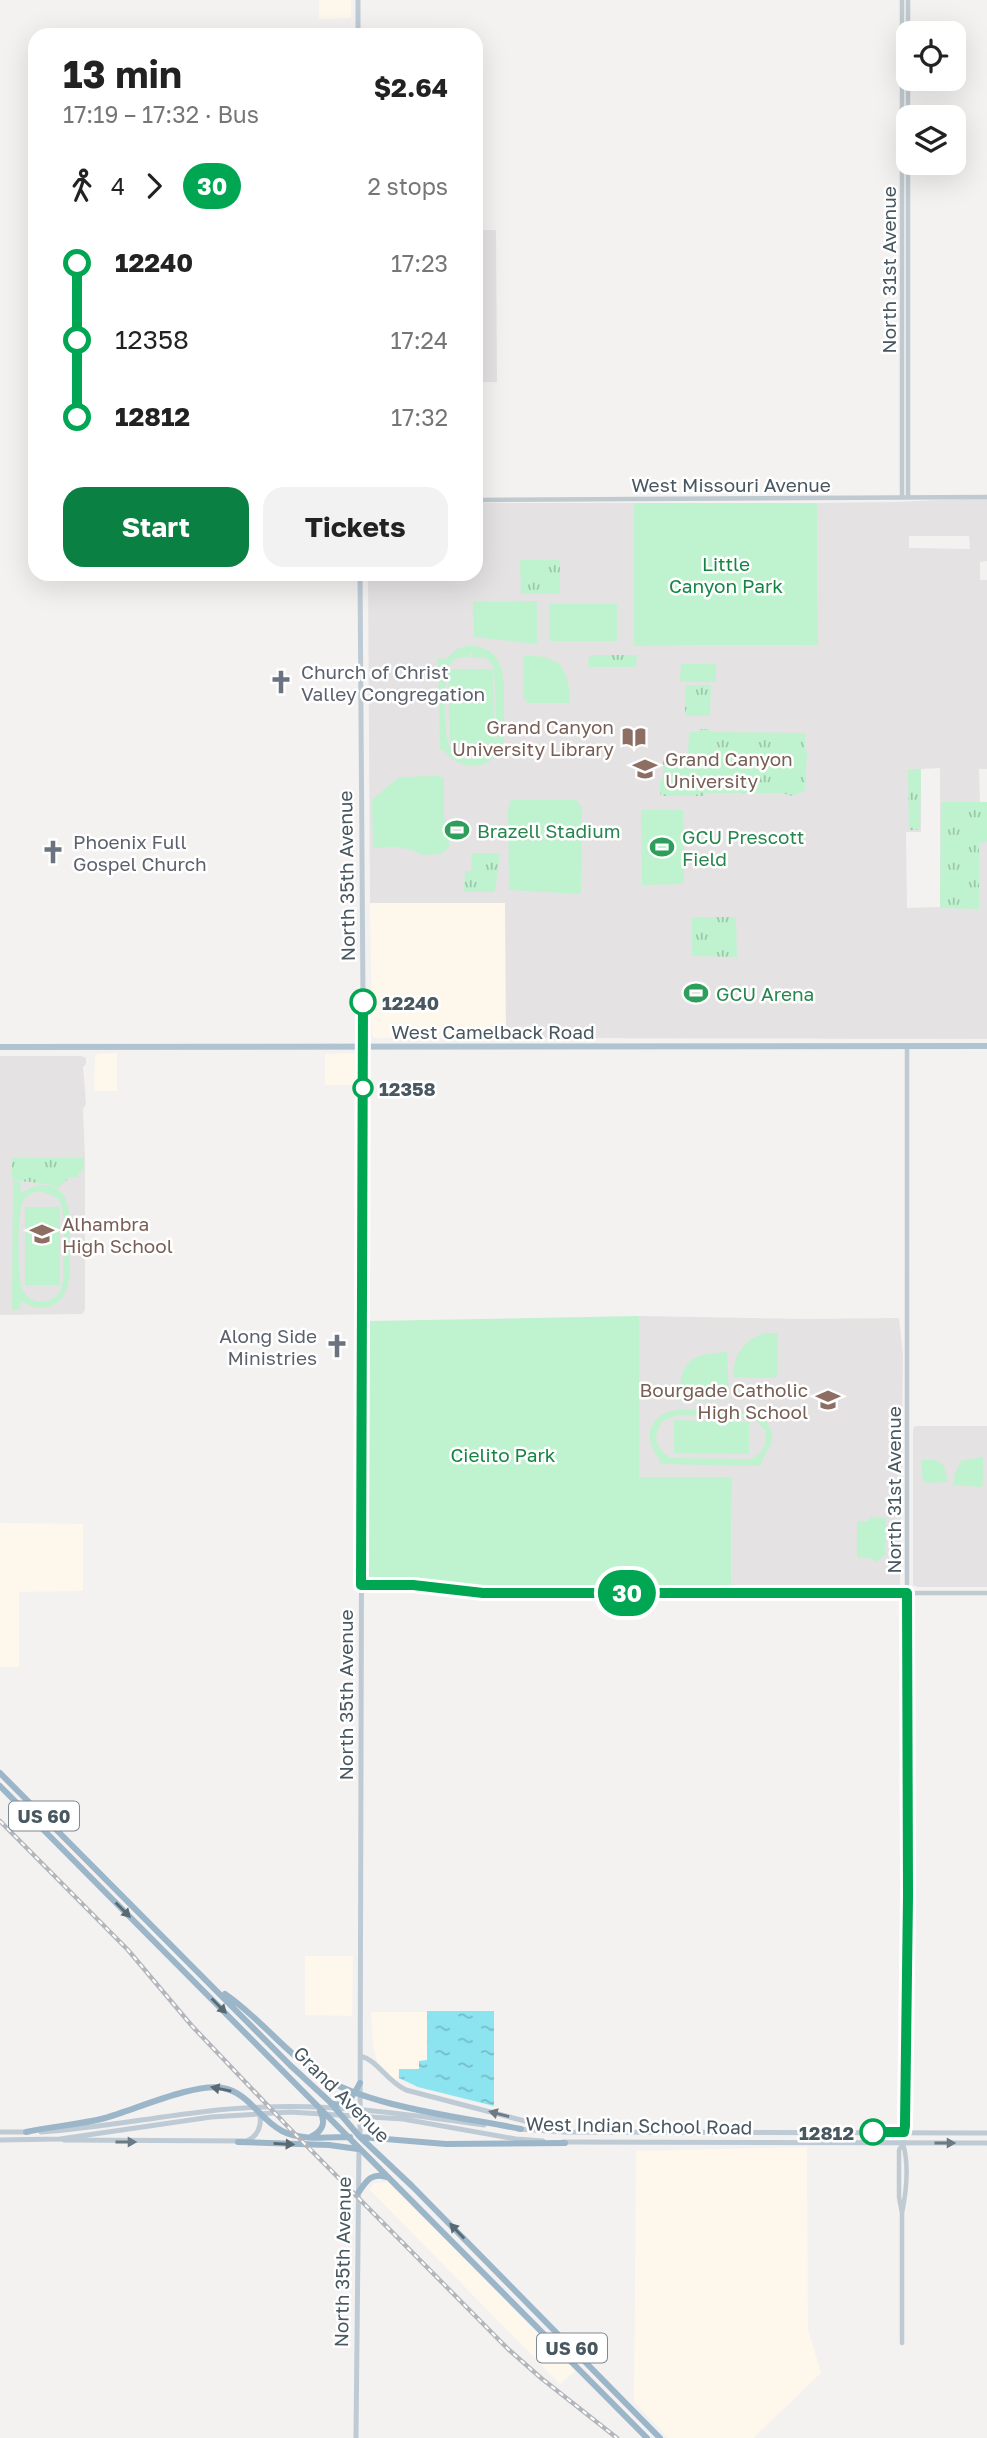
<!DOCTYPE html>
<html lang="en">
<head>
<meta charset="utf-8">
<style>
	body { margin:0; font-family:"Golos Text",sans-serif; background:#f2f2f2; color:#222; height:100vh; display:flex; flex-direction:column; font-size:26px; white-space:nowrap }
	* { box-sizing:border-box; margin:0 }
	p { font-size:23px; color:#767676 }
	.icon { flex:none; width:38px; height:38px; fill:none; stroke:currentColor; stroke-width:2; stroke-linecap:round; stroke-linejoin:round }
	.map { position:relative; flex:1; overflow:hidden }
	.sheet { position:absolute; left:28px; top:28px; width:455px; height:553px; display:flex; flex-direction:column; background:#fff; border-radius:21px; box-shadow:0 7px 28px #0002 }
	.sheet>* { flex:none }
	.badge { padding:0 14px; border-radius:23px; font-size:24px; line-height:46px }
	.controls { position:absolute; left:896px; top:21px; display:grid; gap:14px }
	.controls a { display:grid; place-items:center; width:70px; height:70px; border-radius:14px; background:#fff; box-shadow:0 7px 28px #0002; font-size:35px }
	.map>.badge { position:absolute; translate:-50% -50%; box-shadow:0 0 0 4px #fff }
	.legs { display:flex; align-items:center; gap:10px; height:77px; padding:0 35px; font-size:23px }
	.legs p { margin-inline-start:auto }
	.head { display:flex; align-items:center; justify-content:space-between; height:119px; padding:0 35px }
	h1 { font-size:38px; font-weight:700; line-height:52px }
	.cta { display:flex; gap:14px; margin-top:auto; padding:14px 35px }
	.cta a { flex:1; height:80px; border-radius:21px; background:#0b8043; color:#fff; font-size:28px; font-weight:700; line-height:80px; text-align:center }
	.cta a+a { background:#f2f2f2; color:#222 }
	ul { padding:0 35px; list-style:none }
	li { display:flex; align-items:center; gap:24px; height:77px; font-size:26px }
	li i { display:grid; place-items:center; width:10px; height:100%; margin:0 9px; background:currentColor }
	li i::after { content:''; width:18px; height:18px; margin:-9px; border:5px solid; border-radius:50%; background:#fff }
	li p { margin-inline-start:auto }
	li:first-child i { background:linear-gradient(#0000 50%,currentColor 0) }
	li:last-child i { background:linear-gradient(currentColor 50%,#0000 0) }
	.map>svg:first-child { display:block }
	.commercial { fill:#fdf7ec }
	.education { fill:#e5e2e3; fill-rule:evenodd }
	.grass { fill:url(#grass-tufts) }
	.green { fill:#bff2ce; fill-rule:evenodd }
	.water { fill:url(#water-ripples) }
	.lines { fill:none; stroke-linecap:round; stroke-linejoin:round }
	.tertiary { stroke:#bfcad1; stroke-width:4.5 }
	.secondary { stroke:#becbd5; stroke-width:5 }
	.primary { stroke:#b0c3d1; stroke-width:6 }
	.trunk { stroke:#9cb6c9; stroke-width:6 }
	.rail-casing { stroke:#b3b7bc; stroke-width:4.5 }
	.rail { stroke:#fff; stroke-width:2; stroke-dasharray:5; stroke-linecap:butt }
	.oneway { fill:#596a75 }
	.oneway2 { fill:#6b7a83 }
	.line-1-casing { stroke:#fff; stroke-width:16 }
	.line-1 { stroke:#00a651; stroke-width:10 }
	.stop-1-dot { fill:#fff; stroke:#00a651; stroke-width:3.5 }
	.labels { text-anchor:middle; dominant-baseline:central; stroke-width:5; stroke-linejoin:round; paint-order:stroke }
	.shield { fill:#fff; stroke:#7f8990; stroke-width:2 }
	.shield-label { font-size:18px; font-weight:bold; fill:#485760 }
	.street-label { font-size:19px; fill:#485760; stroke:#fff }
	.park-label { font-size:19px; fill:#148643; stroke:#fff }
	.worship-label { font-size:19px; fill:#5b616d; stroke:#fff; text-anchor:start }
	.education-label { font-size:19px; fill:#785e54; stroke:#fff; text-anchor:end }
	.leisure-label { font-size:19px; fill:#27864d; stroke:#fff; text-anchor:start }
	.stop-label { font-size:19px; font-weight:bold; fill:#485760; stroke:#fff; text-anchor:start }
</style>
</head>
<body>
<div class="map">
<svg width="987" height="2438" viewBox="0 0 987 2438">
	<defs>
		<pattern id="grass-tufts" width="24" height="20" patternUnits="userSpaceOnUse" patternTransform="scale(1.75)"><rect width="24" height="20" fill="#bff2ce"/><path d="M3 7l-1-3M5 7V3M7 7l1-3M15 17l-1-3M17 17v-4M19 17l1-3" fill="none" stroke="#9dc7ab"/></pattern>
		<pattern id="water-ripples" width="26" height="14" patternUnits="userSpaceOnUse" patternTransform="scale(1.75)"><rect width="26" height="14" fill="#8be4f0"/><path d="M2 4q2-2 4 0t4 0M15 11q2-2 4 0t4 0" fill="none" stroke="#74bcc6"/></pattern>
	</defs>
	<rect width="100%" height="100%" fill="#f4f1f1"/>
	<!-- commercial -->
	<path class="commercial" d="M319 0H351V18L319 19Z
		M370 903H506V1038L477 1036 374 1038 372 1034Z
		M117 1053V1091H94L95 1056 98 1054Z
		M353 1053 357 1057 356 1085H325V1054Z
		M0 1523 83 1524V1591L19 1592V1667H0Z
		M305 1956H353L352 2016 305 2015Z
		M371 2012H427V2061L419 2069H399L397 2082 377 2062 373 2045Z
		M807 2147 808 2329 821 2373 753 2438H668L634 2402 636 2151Z
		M388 2182 575 2371 560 2384 369 2189 375 2183Z"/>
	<!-- education -->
	<path class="education" d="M476 230H496L497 382H476Z
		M987 498V561L980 562V580H987V769H979L980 802H987V1039L506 1038 505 903H370L368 574H476V503H634V646L818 645 817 503 895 502ZM969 536 970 549 909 548V536ZM940 768V907L907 908 906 832H921V769Z
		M0 1056H81L86 1058V1064L83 1067 86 1104 83 1109 85 1158V1310L82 1314 0 1315Z
		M639 1316 808 1319 899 1318 903 1355 900 1586 862 1589H801L788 1586 731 1590 732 1477H638Z
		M917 1426H987V1587H918L913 1585V1431L914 1427Z"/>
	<!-- grass -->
	<path class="grass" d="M520 560H560V594H521Z
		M589 655H637L636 667H588Z
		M685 685H711L710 716H688L685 714Z
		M699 729H710V732L805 733V751L807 752 805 791 792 796 782 793H705L704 796H663L660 794V779L663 778V759L684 758 688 753 689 732H699Z
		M908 769H921L920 830H909Z
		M941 802H987V842L979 843V909L940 908Z
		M472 853H500L495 892H464L465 871H471Z
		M692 917H736L737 957 692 956Z
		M12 1158H84L83 1171H79L78 1178 70 1177 58 1188 48 1184 12 1180Z"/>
	<!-- green -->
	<path class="green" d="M634 503H817L818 645 634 646Z
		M537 601V644L474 637 473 602Z
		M549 604H617V641H549Z
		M467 646C508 645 504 682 504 711 504 723 507 737 501 748 489 772 458 771 444 750H440L438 658 446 659 457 649ZM470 653 472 654V657L486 658 494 667 497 737 495 743 493 669H448L450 744H495C487 761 461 765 450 747 443 736 443 674 450 664 455 657 461 657 469 657Z
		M523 656C560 654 569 667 570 703H528L523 698Z
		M681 664H716V682H680Z
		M438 776 444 778V817L449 828V847L442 854 422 855 413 850 395 847 373 848 372 800 399 777Z
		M511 800H576L582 807 581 892 578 894 509 890 508 810Z
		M641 810H683L684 884 642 885Z
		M13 1181 20 1182 21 1194C35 1182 57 1180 66 1200 71 1211 69 1226 69 1238 69 1259 76 1296 51 1306 39 1310 30 1307 21 1300L20 1309 12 1310ZM41 1191 58 1198C68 1217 63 1246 63 1267 63 1276 64 1285 59 1293 50 1306 30 1304 23 1291 17 1281 17 1211 23 1201 27 1194 34 1192 41 1191Z
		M25 1207H60V1285H25Z
		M639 1316V1477H732L731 1590 483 1589 426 1583 370 1580 368 1576 369 1321Z
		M765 1333H778L777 1375 775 1378 733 1377C734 1354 743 1341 765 1333Z
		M727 1352 729 1396 724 1400 680 1401C679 1361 689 1354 727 1352Z
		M678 1410C704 1410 768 1400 772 1435 773 1448 762 1454 761 1466L660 1464C660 1456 653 1453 651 1444 645 1425 660 1411 678 1410ZM679 1415 753 1418 765 1430C768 1444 763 1454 750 1459L671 1458C655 1449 651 1434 664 1420Z
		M674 1420 749 1422V1454L674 1453Z
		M983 1457V1484L980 1487 953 1485 954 1476 961 1461Z
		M921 1460H936L944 1466 948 1482 926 1483 922 1477Z
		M870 1517 886 1518 885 1555 875 1562 872 1559 857 1557V1522L868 1521Z"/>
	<!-- water -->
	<path class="water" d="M427 2011H494V2106L418 2087 399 2078V2069H419V2061L427 2060Z"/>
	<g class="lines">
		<!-- tertiary -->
		<path class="tertiary" d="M902 0V497
			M908 73V0
			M908 79V117
			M908 497V163
			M476 500 987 497
			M361 1585H413L483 1593H987
			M902 2213 899 2197V2150L903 2143 906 2126 907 2032V1046
			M902 2343V2213C906 2193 909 2164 903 2144"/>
		<!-- secondary -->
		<path class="secondary" d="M358 0V35
			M360 2056C378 2060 386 2081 406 2090L559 2130
			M518 2129 565 2132 987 2133
			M0 2132H28
			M41 2132C116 2127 190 2109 265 2107 339 2104 411 2115 484 2125
			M360 2137 363 1001 360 574
			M0 2140 60 2139 211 2117 290 2112 403 2119 516 2139 543 2141
			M64 2140 246 2141C258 2137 263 2124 259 2112
			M563 2142 987 2143
			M356 2438 359 2147"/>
		<!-- primary -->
		<path class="primary" d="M0 1047 987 1046"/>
		<!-- trunk -->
		<path class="trunk" d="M0 1773 290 2065 329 2101 360 2137 412 2186 660 2438
			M0 1786 647 2438
			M225 1994C259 2017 285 2052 319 2075 367 2107 462 2117 521 2129
			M331 2103C347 2109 353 2096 360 2083
			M26 2132C52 2126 79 2125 105 2118 134 2110 196 2082 223 2088 249 2093 259 2119 282 2131 301 2141 330 2137 350 2137
			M312 2136C323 2131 326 2122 320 2111
			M361 2137 446 2144 565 2143
			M238 2142 329 2145 358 2149
			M358 2193C366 2182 371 2172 386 2177"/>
		<!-- rail casing -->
		<g class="rail-casing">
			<path id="rail" d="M0 1821 128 1950 192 2026 292 2131 508 2349 541 2378 617 2438"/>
		</g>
		<!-- rail -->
		<use href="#rail" class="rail"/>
	</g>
	<!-- one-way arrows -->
	<defs><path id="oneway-solid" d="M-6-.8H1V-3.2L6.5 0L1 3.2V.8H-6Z" transform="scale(1.75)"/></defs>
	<g class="oneway">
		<use href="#oneway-solid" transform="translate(123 1910) rotate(45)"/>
		<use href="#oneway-solid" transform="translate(219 2006) rotate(45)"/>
		<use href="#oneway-solid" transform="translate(221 2089) rotate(-169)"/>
		<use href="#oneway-solid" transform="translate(284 2144) rotate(3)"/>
		<use href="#oneway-solid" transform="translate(457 2231) rotate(-134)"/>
	</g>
	<g class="oneway2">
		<use href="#oneway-solid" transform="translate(499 2114) rotate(-165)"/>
		<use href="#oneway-solid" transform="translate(126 2142)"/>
		<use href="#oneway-solid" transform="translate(945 2143)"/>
	</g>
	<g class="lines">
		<!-- line-1 casing -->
		<g class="line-1-casing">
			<path id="line-1" d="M363 1002 361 1585H413L483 1593H907L908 1896 905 2126 904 2132H873"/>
		</g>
		<!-- line-1 -->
		<use href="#line-1" class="line-1"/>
	</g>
	<!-- icons -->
	<defs>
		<g id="church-bare" transform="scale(1.89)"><path d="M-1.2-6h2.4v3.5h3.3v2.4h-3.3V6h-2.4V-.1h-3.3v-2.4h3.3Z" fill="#6b7280" stroke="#fff" stroke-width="2.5" paint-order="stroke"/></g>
		<g id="library-bare" transform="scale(1.89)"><path d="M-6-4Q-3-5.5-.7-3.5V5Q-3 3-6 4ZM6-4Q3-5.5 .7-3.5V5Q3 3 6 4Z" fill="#8d6e63" stroke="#fff" stroke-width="2.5" paint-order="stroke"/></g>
		<g id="university-bare" transform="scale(1.89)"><path d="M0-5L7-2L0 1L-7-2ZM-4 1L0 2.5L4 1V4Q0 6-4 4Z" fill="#8d6e63" stroke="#fff" stroke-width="2.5" paint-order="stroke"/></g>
		<g id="stadium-bare" transform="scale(1.89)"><path d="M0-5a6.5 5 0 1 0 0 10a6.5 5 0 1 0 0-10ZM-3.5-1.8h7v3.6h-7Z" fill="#2e9e5b" stroke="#fff" stroke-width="2.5" paint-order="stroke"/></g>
		<g id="school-bare" transform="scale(1.89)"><path d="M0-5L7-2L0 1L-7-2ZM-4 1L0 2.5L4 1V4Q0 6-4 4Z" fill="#8d6e63" stroke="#fff" stroke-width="2.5" paint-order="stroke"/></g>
	</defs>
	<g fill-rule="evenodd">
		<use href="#church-bare" x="281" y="682"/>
		<use href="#library-bare" x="634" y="737"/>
		<use href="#university-bare" x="645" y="769"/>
		<use href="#stadium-bare" x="457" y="830"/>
		<use href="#stadium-bare" x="662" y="847"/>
		<use href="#church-bare" x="53" y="852"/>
		<use href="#stadium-bare" x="696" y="993"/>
		<use href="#school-bare" x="42" y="1234"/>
		<use href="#church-bare" x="337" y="1346"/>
		<use href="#school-bare" x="828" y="1400"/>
	</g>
	<!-- markers -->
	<g class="stop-1-dot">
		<circle cx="363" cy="1002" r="12"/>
		<circle cx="363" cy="1088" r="9"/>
		<circle cx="873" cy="2132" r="12"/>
	</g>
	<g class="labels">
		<!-- shield labels -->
		<g class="shield">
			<rect x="9" y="1801.5" width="70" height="29" rx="5"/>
			<rect x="537" y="2333.5" width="70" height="29" rx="5"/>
		</g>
		<g class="shield-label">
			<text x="44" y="1816">US 60</text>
			<text x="572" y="2348">US 60</text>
		</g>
		<!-- street labels -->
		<g class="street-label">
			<text transform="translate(888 270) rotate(-90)">North 31st Avenue</text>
			<text x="731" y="484">West Missouri Avenue</text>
			<text transform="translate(346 876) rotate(-91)">North 35th Avenue</text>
			<text x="493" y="1031">West Camelback Road</text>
			<text transform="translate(893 1490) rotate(-90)">North 31st Avenue</text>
			<text transform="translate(345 1695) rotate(-90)">North 35th Avenue</text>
			<text transform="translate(342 2094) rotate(45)">Grand Avenue</text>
			<text transform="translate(639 2125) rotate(1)">West Indian School Road</text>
			<text transform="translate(342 2262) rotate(-89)">North 35th Avenue</text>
		</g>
		<!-- park labels -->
		<g class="park-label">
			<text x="726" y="563">Little<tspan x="726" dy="22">Canyon Park</tspan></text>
			<text x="503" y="1454">Cielito Park</text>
		</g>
		<!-- worship labels -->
		<g class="worship-label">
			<text x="301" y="671">Church of Christ<tspan x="301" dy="22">Valley Congregation</tspan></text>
			<text x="73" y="841">Phoenix Full<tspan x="73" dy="22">Gospel Church</tspan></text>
			<text x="317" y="1335" text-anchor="end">Along Side<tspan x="317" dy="22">Ministries</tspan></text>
		</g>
		<!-- education labels -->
		<g class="education-label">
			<text x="614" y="726">Grand Canyon<tspan x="614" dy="22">University Library</tspan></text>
			<text x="665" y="758" text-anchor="start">Grand Canyon<tspan x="665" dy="22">University</tspan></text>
			<text x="62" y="1223" text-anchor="start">Alhambra<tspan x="62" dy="22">High School</tspan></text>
			<text x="808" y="1389">Bourgade Catholic<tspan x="808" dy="22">High School</tspan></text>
		</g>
		<!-- leisure labels -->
		<g class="leisure-label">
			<text x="477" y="830">Brazell Stadium</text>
			<text x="682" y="836">GCU Prescott<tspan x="682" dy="22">Field</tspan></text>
			<text x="716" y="993">GCU Arena</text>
		</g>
		<!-- stop labels -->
		<g class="stop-label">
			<text x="382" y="1002">12240</text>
			<text x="379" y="1088">12358</text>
			<text x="854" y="2132" text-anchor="end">12812</text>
		</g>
	</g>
</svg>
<div class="controls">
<a><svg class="icon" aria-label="locate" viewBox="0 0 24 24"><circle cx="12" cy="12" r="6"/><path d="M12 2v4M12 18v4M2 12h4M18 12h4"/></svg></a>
<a><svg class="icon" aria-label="layers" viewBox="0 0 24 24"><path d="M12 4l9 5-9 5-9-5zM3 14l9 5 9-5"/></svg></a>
</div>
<b class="badge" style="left:627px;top:1593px;background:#00a651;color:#fff">30</b>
<section class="sheet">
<div class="head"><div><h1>13 min</h1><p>17:19 – 17:32 · Bus</p></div><b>$2.64</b></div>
<div class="legs"><svg class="icon" aria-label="walk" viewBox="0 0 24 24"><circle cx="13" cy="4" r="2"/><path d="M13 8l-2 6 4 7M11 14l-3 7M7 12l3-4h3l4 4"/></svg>4<svg class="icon" aria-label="forward" viewBox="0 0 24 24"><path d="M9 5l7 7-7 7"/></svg><b class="badge" style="background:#00a651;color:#fff">30</b><p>2 stops</p></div>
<ul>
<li><i style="color:#00a651"></i><b>12240</b><p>17:23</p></li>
<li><i style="color:#00a651"></i><span>12358</span><p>17:24</p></li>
<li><i style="color:#00a651"></i><b>12812</b><p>17:32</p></li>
</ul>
<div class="cta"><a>Start</a><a>Tickets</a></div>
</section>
</div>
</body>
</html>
